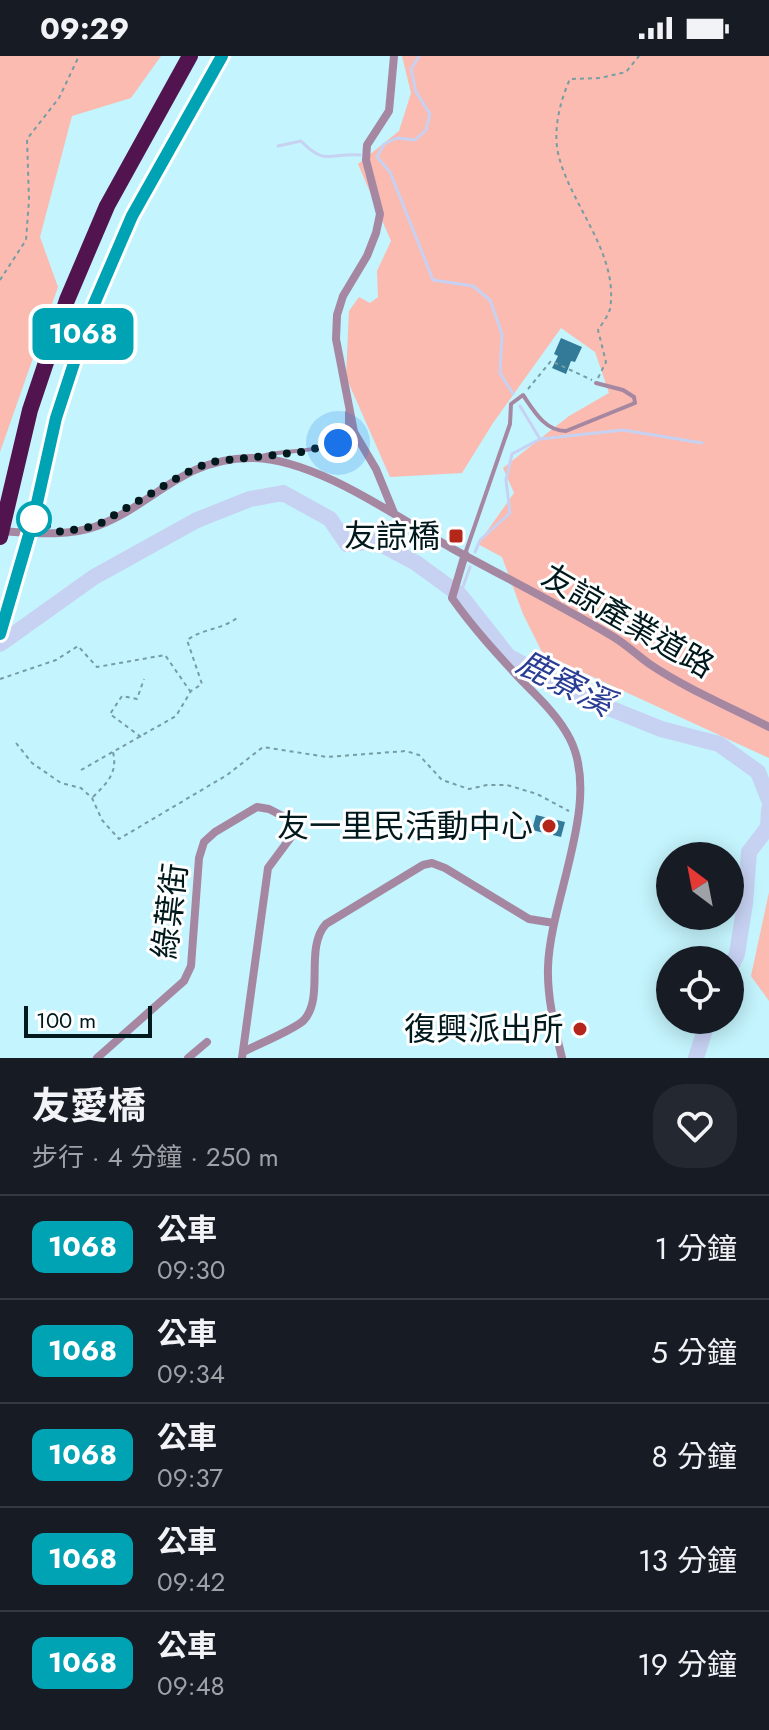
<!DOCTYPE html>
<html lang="zh-TW">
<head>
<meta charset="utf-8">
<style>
	body { margin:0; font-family:Jost,"Noto Sans TC",sans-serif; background:#242831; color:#f1f3f6; height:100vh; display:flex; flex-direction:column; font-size:30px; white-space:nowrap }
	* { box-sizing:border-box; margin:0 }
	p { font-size:26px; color:#9ea1a6 }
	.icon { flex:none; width:44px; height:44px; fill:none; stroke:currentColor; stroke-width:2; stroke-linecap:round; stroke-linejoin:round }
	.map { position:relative; height:1002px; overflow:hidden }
	.sheet { display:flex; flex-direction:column; background:#171b24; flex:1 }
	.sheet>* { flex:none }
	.badge { padding:0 16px; border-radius:12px; font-size:28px; line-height:52px }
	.needle { width:52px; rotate:328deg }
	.buttons { position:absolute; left:656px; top:786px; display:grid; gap:16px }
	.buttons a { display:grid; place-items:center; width:88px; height:88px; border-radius:50%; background:#171b24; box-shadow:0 4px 20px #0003; font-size:40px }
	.scale { position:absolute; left:24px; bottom:20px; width:128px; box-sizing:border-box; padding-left:8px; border:4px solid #00191d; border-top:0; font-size:22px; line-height:28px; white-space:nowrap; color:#00191d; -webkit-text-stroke:6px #fff; paint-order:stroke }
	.you { position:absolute; width:40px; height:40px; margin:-20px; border:6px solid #fff; border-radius:50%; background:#1a73e8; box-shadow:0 0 0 12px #1a73e833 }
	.map>.badge { position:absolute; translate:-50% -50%; box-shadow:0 0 0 4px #fff }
	.round { display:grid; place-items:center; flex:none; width:84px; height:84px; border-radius:32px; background:#242831 }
	.head { display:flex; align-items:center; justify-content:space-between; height:136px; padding:0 32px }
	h1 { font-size:38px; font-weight:700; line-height:60px }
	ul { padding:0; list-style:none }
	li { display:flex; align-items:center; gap:24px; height:104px; padding:0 32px; border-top:2px solid #363941 }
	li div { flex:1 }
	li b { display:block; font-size:30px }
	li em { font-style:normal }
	li .badge { min-width:88px; font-weight:700; text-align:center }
	.status { display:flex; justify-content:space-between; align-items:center; height:56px; padding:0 40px; background:#171b24; direction:ltr }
	.status svg { height:22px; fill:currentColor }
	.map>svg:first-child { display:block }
	.green { fill:#fbbbb0 }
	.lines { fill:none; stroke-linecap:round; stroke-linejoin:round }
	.stream { stroke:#c7d2f3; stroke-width:3 }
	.river { stroke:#c7d2f3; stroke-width:16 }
	.building { fill:#337a98 }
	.path { stroke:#769da4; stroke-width:2; stroke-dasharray:4 4; stroke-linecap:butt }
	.service { stroke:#a587a2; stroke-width:4 }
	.minor { stroke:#a587a2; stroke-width:8 }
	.motorway { stroke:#51144e; stroke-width:16 }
	.line-casing { stroke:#fff; stroke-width:18 }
	.line { stroke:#00a3b4; stroke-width:12 }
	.walk { stroke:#00191d; stroke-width:8; stroke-dasharray:0 14.4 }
	.stop-dot { fill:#fff; stroke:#00a3b4; stroke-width:4 }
	.poi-dot { fill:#b4261a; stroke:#fff; stroke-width:3 }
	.labels { text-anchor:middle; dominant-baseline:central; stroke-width:6; stroke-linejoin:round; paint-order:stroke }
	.poi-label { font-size:32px; fill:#00191d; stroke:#fff; text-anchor:end }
	.street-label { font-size:32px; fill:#00191d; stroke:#fff }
	.water-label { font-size:34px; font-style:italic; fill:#2a3d95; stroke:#fff }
</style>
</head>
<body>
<div class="status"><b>09:29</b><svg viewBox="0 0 49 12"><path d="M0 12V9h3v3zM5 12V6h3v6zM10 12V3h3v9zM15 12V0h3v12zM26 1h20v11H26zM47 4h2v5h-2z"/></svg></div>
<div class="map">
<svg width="769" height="1002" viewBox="0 0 769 1002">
	<rect width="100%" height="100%" fill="#c4f4fd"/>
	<!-- green -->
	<path class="green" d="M0 0H161L131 42 72 60 40 181 58 231 0 396Z
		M402 0H769V702L543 598 523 558 502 501 478 488 514 437 503 412 569 360 609 337 595 296 561 272 493 367 462 417 390 421 346 321 349 255 359 241 370 247 378 241 377 215 391 185 358 108 399 75 411 37Z
		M769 836V945L751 920Z"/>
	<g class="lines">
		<!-- stream -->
		<path class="stream" d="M419 0 411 13 416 36 430 58 426 74 415 84 397 82 384 88 377 101 390 116 433 224 473 230 490 244 502 278 500 317 513 338
			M278 90 301 85C326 111 331 96 360 99
			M540 383 623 374 702 387
			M475 496 480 484 510 457 506 424 512 398 540 383 520 350
			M460 539 470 511"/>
		<!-- river -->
		<path class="river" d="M0 588 94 521 197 464 250 443 283 437 330 463 347 488 375 485 416 507 460 539 508 600 582 641 661 673 719 688 758 716 769 744
			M730 913 737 898 745 847 749 796 768 771 769 753
			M696 1002 708 964"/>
	</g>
	<!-- building -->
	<path class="building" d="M561 282 582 291 575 306 571 305 566 318 552 312 558 300 554 298Z
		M536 759 565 766 561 781 532 774Z"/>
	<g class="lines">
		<!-- path -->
		<path class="path" d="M0 224 26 184 29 144 27 83 59 42 79 0
			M598 322 606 306 598 274C602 268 608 260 610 253 619 198 572 151 559 101 552 76 560 45 570 23L600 22 626 16 639 0
			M528 333 551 305 592 324
			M0 623 56 604 78 590 97 611 165 599 190 635
			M141 681 110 658 122 640 137 643 144 623
			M16 687 32 707 61 727 81 732 92 742 102 764 119 783 227 719 263 691 327 701 406 695 419 699 442 724 469 733 487 729H507L537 738 569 755
			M81 714 176 660 191 635 202 628 187 584C204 572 221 574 237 562
			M93 741C107 727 118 717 113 696"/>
		<!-- service -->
		<path class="service" d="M262 400C291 391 325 401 347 376V356
			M465 498 510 368 511 348 523 339C534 355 545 375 566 375L635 347 634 341 623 334 596 327"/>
		<!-- minor -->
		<path class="minor" d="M394 0 389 55 367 89 366 104 380 158 376 177 367 200 343 240 337 259 336 283 354 376 376 413 394 457
			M1 475C32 477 68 481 97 470 155 448 181 403 250 402 314 401 398 462 453 493 506 522 560 549 612 580 626 588 638 600 651 609 687 633 730 651 769 671
			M465 498 452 542C473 572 498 599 523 626 540 643 559 661 570 683 602 746 550 843 548 911 547 942 555 973 562 1002
			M243 996C256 989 296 973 304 964 325 941 304 892 326 868L423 809 432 807 445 812 529 863 554 867
			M97 1002 184 925 191 910 199 802 204 786 215 776 257 751 269 753 300 769 268 812 242 1002
			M188 1002 207 986"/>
		<!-- motorway -->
		<path class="motorway" d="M0 481 30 354 67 244 107 150 190 0
			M0 578 33 465 56 362 91 255 132 160 222 0"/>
	</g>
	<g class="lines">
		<!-- line casing -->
		<g class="line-casing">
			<path id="line" d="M0 578 33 465 56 362 91 255 132 160 222 0"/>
		</g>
		<!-- line -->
		<use href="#line" class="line"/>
		<!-- walk -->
		<path class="walk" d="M34 463 61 476 96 470 184 418 210 406 301 396 338 387"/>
	</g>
	<!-- markers -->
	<circle class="stop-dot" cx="34" cy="463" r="16"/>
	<g class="poi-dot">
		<rect x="448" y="472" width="16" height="16" rx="4"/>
		<circle cx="549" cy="770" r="8"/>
		<circle cx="580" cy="973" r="8"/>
	</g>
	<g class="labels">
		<!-- poi labels -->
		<g class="poi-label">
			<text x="440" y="480">友諒橋</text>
			<text x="533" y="770">友一里民活動中心</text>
			<text x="564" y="973">復興派出所</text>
		</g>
		<!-- street labels -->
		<g class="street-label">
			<text transform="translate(628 565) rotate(30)">友諒產業道路</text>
			<text transform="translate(170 855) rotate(-83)">綠葉街</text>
		</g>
		<!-- water labels -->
		<g class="water-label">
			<text transform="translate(565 627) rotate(27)">鹿寮溪</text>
		</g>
	</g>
</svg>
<div class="buttons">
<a><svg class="needle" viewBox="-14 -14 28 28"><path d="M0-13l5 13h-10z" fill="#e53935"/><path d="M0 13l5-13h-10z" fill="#9ea1a6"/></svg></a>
<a><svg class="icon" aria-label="locate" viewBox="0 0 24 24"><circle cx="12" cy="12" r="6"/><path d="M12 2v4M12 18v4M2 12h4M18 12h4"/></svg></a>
</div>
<div class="scale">100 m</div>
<div class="you" style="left:338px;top:387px"></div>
<b class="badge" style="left:83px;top:278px;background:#00a3b4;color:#fff">1068</b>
</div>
<section class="sheet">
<div class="head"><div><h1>友愛橋</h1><p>步行 · 4 分鐘 · 250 m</p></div><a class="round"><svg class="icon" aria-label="heart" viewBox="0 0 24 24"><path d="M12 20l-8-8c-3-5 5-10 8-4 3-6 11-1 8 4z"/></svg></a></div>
<ul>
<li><span class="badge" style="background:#00a3b4;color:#fff">1068</span><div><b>公車</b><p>09:30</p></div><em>1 分鐘</em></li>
<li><span class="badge" style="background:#00a3b4;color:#fff">1068</span><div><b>公車</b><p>09:34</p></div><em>5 分鐘</em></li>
<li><span class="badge" style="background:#00a3b4;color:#fff">1068</span><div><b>公車</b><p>09:37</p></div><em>8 分鐘</em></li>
<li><span class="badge" style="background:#00a3b4;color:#fff">1068</span><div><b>公車</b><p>09:42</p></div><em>13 分鐘</em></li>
<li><span class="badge" style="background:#00a3b4;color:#fff">1068</span><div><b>公車</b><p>09:48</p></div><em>19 分鐘</em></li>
</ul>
</section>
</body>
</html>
